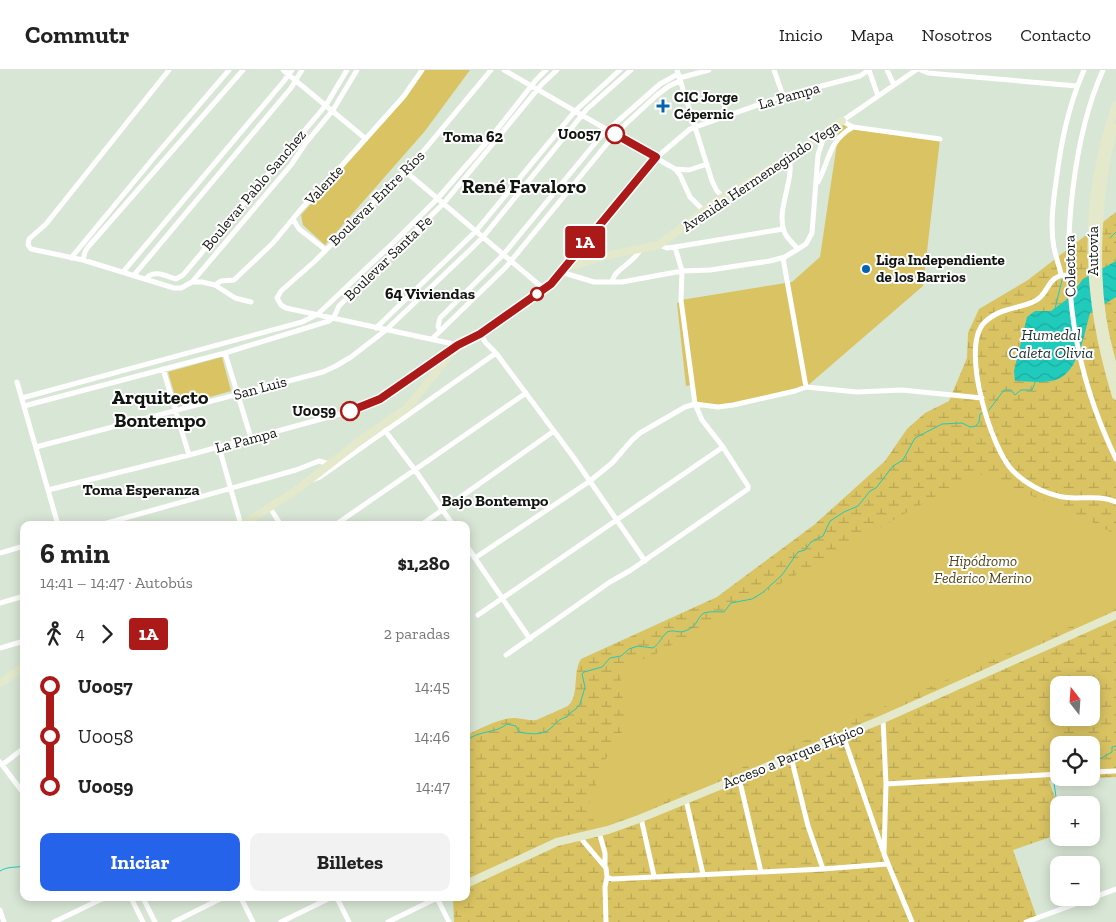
<!DOCTYPE html>
<html lang="es">
<head>
<meta charset="utf-8">
<style>
	body { margin:0; font-family:"Zilla Slab",serif; background:#f2f2f2; color:#222; height:100vh; display:flex; flex-direction:column; font-size:19px; white-space:nowrap }
	* { box-sizing:border-box; margin:0 }
	p { font-size:16px; color:#767676 }
	.icon { flex:none; width:28px; height:28px; fill:none; stroke:currentColor; stroke-width:2; stroke-linecap:round; stroke-linejoin:round }
	.map { position:relative; flex:1; overflow:hidden }
	.panel { position:absolute; left:20px; top:451px; width:450px; height:380px; display:flex; flex-direction:column; background:#fff; border-radius:10px; box-shadow:0 2px 12px #0003 }
	.panel>* { flex:none }
	.badge { padding:0 10px; border-radius:4px; font-size:18px; line-height:32px }
	.needle { width:32px; rotate:343deg }
	.fabs { position:absolute; left:1050px; top:606px; display:grid; gap:10px }
	.fabs a { display:grid; place-items:center; width:50px; height:50px; border-radius:10px; background:#fff; box-shadow:0 2px 12px #0003; font-size:25px }
	.map>.badge { position:absolute; translate:-50% -50%; box-shadow:0 0 0 2px #fff }
	.legs { display:flex; align-items:center; gap:8px; height:55px; padding:0 20px; font-size:16px }
	.legs p { margin-inline-start:auto }
	.head { display:flex; align-items:center; justify-content:space-between; height:85px; padding:0 20px }
	h1 { font-size:28px; font-weight:700; line-height:38px }
	.cta { display:flex; gap:10px; margin-top:auto; padding:10px 20px }
	.cta a { flex:1; height:58px; border-radius:10px; background:#2563eb; color:#fff; font-size:20px; font-weight:700; line-height:58px; text-align:center }
	.cta a+a { background:#f2f2f2; color:#222 }
	ul { padding:0 20px; list-style:none }
	li { display:flex; align-items:center; gap:18px; height:50px; font-size:19px }
	li i { display:grid; place-items:center; width:8px; height:100%; margin:0 6px; background:currentColor }
	li i::after { content:''; width:12px; height:12px; margin:-6px; border:4px solid; border-radius:50%; background:#fff }
	li p { margin-inline-start:auto }
	li:first-child i { background:linear-gradient(#0000 50%,currentColor 0) }
	li:last-child i { background:linear-gradient(currentColor 50%,#0000 0) }
	header { display:flex; align-items:center; gap:30px; box-sizing:border-box; height:70px; padding:0 25px; background:#fff; border-bottom:1px solid #e0e0e0 }
	header strong { font-size:24px }
	nav { display:flex; gap:28px; margin-inline-start:auto; font-size:18px }
	.map>svg:first-child { display:block }
	.wetland { fill:url(#wetland-marsh); fill-rule:evenodd }
	.park { fill:#d9c363 }
	.water { fill:url(#water-waves) }
	.lines { fill:none; stroke-linecap:round; stroke-linejoin:round }
	.stream { stroke:#20cbbb; stroke-width:1 }
	.street { stroke:#fff; stroke-width:5 }
	.secondary { stroke:#e3e9ca; stroke-width:8 }
	.line-1-casing { stroke:#fff; stroke-width:11 }
	.line-1 { stroke:#ac1919; stroke-width:8 }
	.poi-dot { fill:#0363b0; stroke:#fff; stroke-width:2 }
	.stop-1-dot { fill:#fff; stroke:#ac1919; stroke-width:2.5 }
	.labels { text-anchor:middle; dominant-baseline:central; stroke-width:4; stroke-linejoin:round; paint-order:stroke }
	.street-label { font-size:15px; fill:#111510; stroke:#fff }
	.poi-label { font-size:15px; font-weight:bold; fill:#111510; stroke:#fff; text-anchor:start }
	.stop-label { font-size:15px; font-weight:bold; fill:#111510; stroke:#fff; text-anchor:end }
	.park-label { font-size:15px; font-style:italic; fill:#50461a; stroke:#fff }
	.neighbourhood-label { font-size:16px; font-weight:bold; fill:#111510; stroke:#fff }
	.water-label { font-size:16px; font-style:italic; fill:#1b3430; stroke:#fff }
	.district-label { font-size:20px; font-weight:bold; fill:#111510; stroke:#fff }
</style>
</head>
<body>
<header>
<strong>Commutr</strong>
<nav><a>Inicio</a><a>Mapa</a><a>Nosotros</a><a>Contacto</a></nav>
</header>
<div class="map">
<svg width="1116" height="852" viewBox="0 0 1116 852">
	<defs>
		<pattern id="wetland-marsh" width="20" height="14" patternUnits="userSpaceOnUse" patternTransform="scale(1.25)"><rect width="20" height="14" fill="#d9c363"/><path d="M1 5h8M5 5V1M11 12h8M15 12V8" fill="none" stroke="#b9a755"/></pattern>
		<pattern id="water-waves" width="16" height="10" patternUnits="userSpaceOnUse" patternTransform="scale(1.25)"><rect width="16" height="10" fill="#20cbbb"/><path d="M0 5q4-4 8 0t8 0" fill="none" stroke="#1cada0"/></pattern>
	</defs>
	<rect width="100%" height="100%" fill="#d8e6d5"/>
	<!-- wetland -->
	<path class="wetland" d="M1116 142V707L1049 711 1059 738V764L1013 780 1037 848 1026 852H454L453 828H466V666C478 659 499 649 513 648 520 648 528 651 536 650 539 649 566 637 568 636 580 625 572 603 581 589L717 527 814 455 885 391 907 359 925 343 949 331 967 288 968 263 979 239 1028 210ZM1059 615H1091V648H1059ZM1059 675H1091V708H1059Z"/>
	<!-- park -->
	<path class="park" d="M424 0H470L425 61 325 175 303 155 301 145 404 29Z
		M840 53 940 69 923 216 806 317 718 337 695 334 692 315 686 316 677 233 681 232V230L792 212 820 187Z
		M222 287 231 321 178 336 168 302Z
		M977 403 1083 447 1116 465V537L599 759 587 739 605 690 625 657 620 597 652 586Z"/>
	<!-- water -->
	<path class="water" d="M1116 191V227L1090 243C1084 264 1078 308 1051 311 1039 313 1026 311 1015 311L1014 301 1027 247 1035 241H1051L1070 227 1083 209Z"/>
	<g class="lines">
		<!-- stream -->
		<path class="stream" d="M1110 168 1116 162
			M1055 239 1062 210
			M989 340 1004 320H1011L1015 325 1021 320H1032L1036 310
			M466 671C478 660 495 664 507 654L516 656 519 662C529 664 543 666 551 658 557 653 558 649 567 647L570 643 576 639 580 634 585 617 582 604 584 602 602 597 610 588 621 586 629 579 638 576 653 578C660 573 661 568 666 563 671 558 680 564 685 561 699 556 696 548 704 543 710 541 718 542 724 542L731 533 752 529 762 523 782 505 798 482 805 480 811 472 823 466 830 451 844 442 858 436 870 421 876 418 893 396 903 390 915 368 942 354 962 353 970 357 976 356 979 352 980 344 982 343
			M1092 700 1096 691 1112 682V677L1116 676
			M1059 707 1054 713 1056 727 1059 735
			M0 801C8 796 15 798 24 796"/>
		<!-- street -->
		<path class="street" d="M169 0 46 154 29 169 28 175 31 179 83 190 174 218H181L192 212H202L215 215 235 228 251 232
			M283 0 366 69
			M504 0 675 99 680 105 690 127 704 141
			M677 0 712 111 717 121 723 127
			M774 0 783 26
			M869 0 878 26
			M887 0 894 15
			M916 0 842 51 853 57 940 69
			M921 0 928 3 1077 16
			M1103 0C1086 38 1078 77 1073 118 1061 214 1074 302 1116 389
			M679 8 709 0
			M789 87C795 110 776 139 784 161 786 168 794 174 798 179
			M675 99 689 100 707 94
			M405 101 544 219
			M818 112C830 90 828 71 853 57
			M293 149 299 159 326 180
			M659 175 667 178 675 177 783 159
			M71 188 156 85 229 0
			M783 188 806 317
			M83 190 85 182 88 177 243 0
			M123 202 284 11 292 0
			M561 202 594 212H622L682 201 710 200 770 191 785 187 798 179 806 174 812 163 818 85 825 63
			M1061 204C1059 196 1056 187 1054 178 1050 157 1053 133 1056 112 1061 72 1068 37 1084 0
			M134 205 291 18 302 0
			M1069 205C1046 204 1050 224 1035 231 1017 240 999 237 983 254 961 280 991 379 1013 401 1029 417 1053 428 1075 428 1088 428 1103 426 1116 432
			M146 209C153 199 166 206 176 209L183 205 326 35 347 0
			M192 212 291 95 305 74 333 40 357 0
			M612 212C614 199 633 194 640 180
			M215 215 221 211 234 210 273 173 301 139 336 102 404 26 422 0
			M376 258 476 161 575 41 620 0
			M440 261 438 256 440 248 503 185 601 66 660 14 678 4
			M480 264 486 273 496 283 574 388 645 491
			M432 269 506 197 615 64 657 25 669 16 680 11
			M458 275 286 238 281 235 277 228 281 221 315 191 416 90 491 0
			M225 283 251 368
			M163 299 189 385
			M17 312 58 455
			M22 328 302 252 318 244 394 172 438 128 491 67 536 10 546 0
			M24 336 225 283 329 251 334 247 339 236 444 133 542 14 557 0
			M383 358 415 400 453 455
			M36 377 323 302 336 296 351 287 386 260 472 178 483 167 587 39 631 0
			M219 377 241 455
			M312 410 320 407 496 283
			M48 420 189 385 351 341 380 329 458 275 480 264 551 214 649 94 690 59 783 26 860 6 869 0
			M270 438 281 455
			M100 455 296 400 319 391 329 394
			M335 455 526 323
			M421 455 554 361
			M466 475 530 569
			M0 483 24 476
			M475 488 590 411 612 393 632 370 640 363 685 337 695 334 718 337 733 335 795 321 806 317 857 322 902 320 982 328
			M0 533 24 526
			M478 545 723 377
			M0 578 24 571
			M506 585 610 512 631 500 748 419V416L723 377 702 350 695 334 681 230 682 201 675 177
			M883 649 886 714 884 784 912 852
			M843 665 883 781
			M791 687 808 756 823 799
			M0 692 24 724
			M2 695 24 678
			M1091 702 1116 701
			M739 708 761 802
			M886 714 1059 704
			M686 730 703 804
			M641 748 654 806
			M599 762 605 783V795
			M581 766 583 771 606 798 607 807 605 817 606 852
			M607 807 612 809 823 799 887 794
			M131 828 143 852
			M143 828 155 852
			M241 828 253 852
			M337 828 349 852
			M0 840 4 852
			M54 852 104 828
			M174 852 222 828
			M281 852 330 828
			M388 852 437 828 449 852
			M1026 852 1116 819"/>
		<!-- secondary -->
		<path class="secondary" d="M1116 35C1081 133 1086 228 1116 326
			M1114 57C1098 115 1093 199 1104 258 1107 275 1112 291 1116 307
			M567 195H576L604 186 659 175 718 130 785 90 842 51
			M242 455 298 419 362 369 407 338 458 275
			M0 613 24 597
			M466 814 557 772 608 760 639 749 883 649 1116 545"/>
	</g>
	<g class="lines">
		<!-- line-1 casing -->
		<g class="line-1-casing">
			<path id="line-1" d="M350 341 380 329 458 275 480 264 551 214 656 87 615 64"/>
		</g>
		<!-- line-1 -->
		<use href="#line-1" class="line-1"/>
	</g>
	<!-- markers -->
	<g class="poi-dot">
		<path d="M660.5 28.5h5v5h5v5h-5v5h-5v-5h-5v-5h5z"/>
		<circle cx="866" cy="199" r="5"/>
	</g>
	<g class="stop-1-dot">
		<circle cx="615" cy="64" r="9"/>
		<circle cx="537" cy="224" r="6"/>
		<circle cx="350" cy="341" r="9"/>
	</g>
	<g class="labels">
		<!-- street labels -->
		<g class="street-label">
			<text transform="translate(789 26) rotate(-16)">La Pampa</text>
			<text transform="translate(761 106) rotate(-34)">Avenida Hermenegindo Vega</text>
			<text transform="translate(324 115) rotate(-47)">Valente</text>
			<text transform="translate(254 120) rotate(-50)">Boulevar Pablo Sanchez</text>
			<text transform="translate(377 128) rotate(-45)">Boulevar Entre Ríos</text>
			<text transform="translate(1093 181) rotate(-90)">Autovía</text>
			<text transform="translate(388 188) rotate(-44)">Boulevar Santa Fe</text>
			<text transform="translate(1070 196) rotate(-91)">Colectora</text>
			<text transform="translate(260 318) rotate(-15)">San Luis</text>
			<text transform="translate(246 370) rotate(-15)">La Pampa</text>
			<text transform="translate(793 686) rotate(-22)">Acceso a Parque Hípico</text>
		</g>
		<!-- poi labels -->
		<g class="poi-label">
			<text x="674" y="27">CIC Jorge<tspan x="674" dy="17">Cépernic</tspan></text>
			<text x="876" y="190">Liga Independiente<tspan x="876" dy="17">de los Barrios</tspan></text>
		</g>
		<!-- stop labels -->
		<g class="stop-label">
			<text x="601" y="64">U0057</text>
			<text x="336" y="341">U0059</text>
		</g>
		<!-- park labels -->
		<g class="park-label">
			<text x="983" y="491">Hipódromo<tspan x="983" dy="17">Federico Merino</tspan></text>
		</g>
		<!-- neighbourhood labels -->
		<g class="neighbourhood-label">
			<text x="473" y="66">Toma 62</text>
			<text x="430" y="223">64 Viviendas</text>
			<text x="141" y="419">Toma Esperanza</text>
			<text x="495" y="430">Bajo Bontempo</text>
		</g>
		<!-- water labels -->
		<g class="water-label">
			<text x="1051" y="264">Humedal<tspan x="1051" dy="18">Caleta Olivia</tspan></text>
		</g>
		<!-- district labels -->
		<g class="district-label">
			<text x="524" y="116">René Favaloro</text>
			<text x="160" y="327">Arquitecto<tspan x="160" dy="23">Bontempo</tspan></text>
		</g>
	</g>
</svg>
<div class="fabs">
<a><svg class="needle" viewBox="-14 -14 28 28"><path d="M0-13l5 13h-10z" fill="#e53935"/><path d="M0 13l5-13h-10z" fill="#767676"/></svg></a>
<a><svg class="icon" aria-label="locate" viewBox="0 0 24 24"><circle cx="12" cy="12" r="6"/><path d="M12 2v4M12 18v4M2 12h4M18 12h4"/></svg></a>
<a>+</a>
<a>−</a>
</div>
<b class="badge" style="left:585px;top:172px;background:#ac1919;color:#fff">1A</b>
<section class="panel">
<div class="head"><div><h1>6 min</h1><p>14:41 – 14:47 · Autobús</p></div><b>$1,280</b></div>
<div class="legs"><svg class="icon" aria-label="walk" viewBox="0 0 24 24"><circle cx="13" cy="4" r="2"/><path d="M13 8l-2 6 4 7M11 14l-3 7M7 12l3-4h3l4 4"/></svg>4<svg class="icon" aria-label="forward" viewBox="0 0 24 24"><path d="M9 5l7 7-7 7"/></svg><b class="badge" style="background:#ac1919;color:#fff">1A</b><p>2 paradas</p></div>
<ul>
<li><i style="color:#ac1919"></i><b>U0057</b><p>14:45</p></li>
<li><i style="color:#ac1919"></i><span>U0058</span><p>14:46</p></li>
<li><i style="color:#ac1919"></i><b>U0059</b><p>14:47</p></li>
</ul>
<div class="cta"><a>Iniciar</a><a>Billetes</a></div>
</section>
</div>
</body>
</html>
